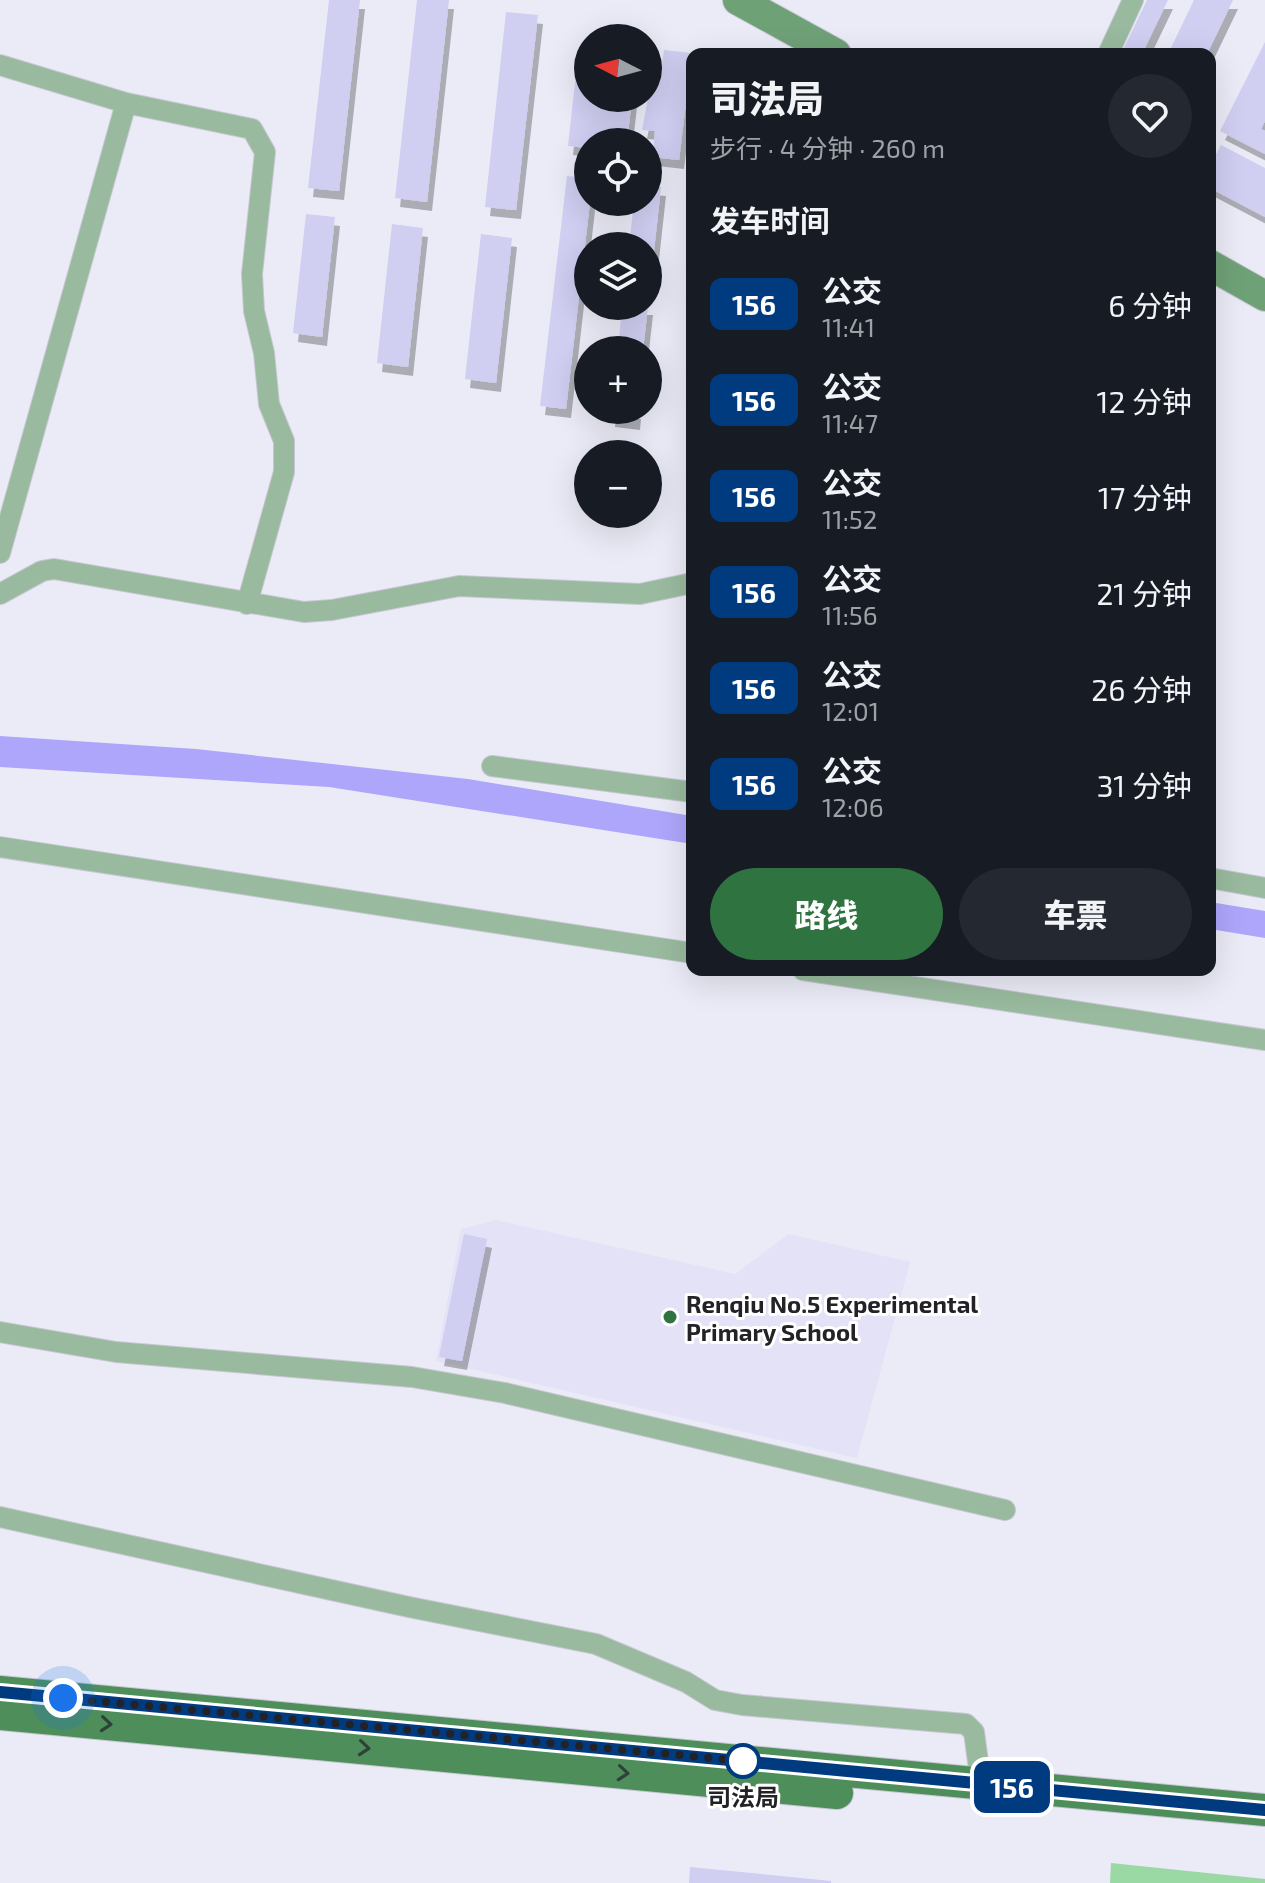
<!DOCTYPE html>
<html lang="zh">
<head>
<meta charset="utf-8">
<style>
	body { margin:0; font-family:"Exo 2","Noto Sans SC",sans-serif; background:#242831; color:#f1f3f6; height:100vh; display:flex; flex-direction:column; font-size:30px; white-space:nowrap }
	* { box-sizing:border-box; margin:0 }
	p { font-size:26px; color:#9ea1a6 }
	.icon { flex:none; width:44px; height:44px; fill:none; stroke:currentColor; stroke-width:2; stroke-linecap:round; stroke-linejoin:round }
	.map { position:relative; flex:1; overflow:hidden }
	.details { position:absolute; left:686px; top:48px; width:530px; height:928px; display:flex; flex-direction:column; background:#171b24; border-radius:16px; box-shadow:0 8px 32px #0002 }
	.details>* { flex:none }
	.badge { padding:0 16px; border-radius:12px; font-size:28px; line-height:52px }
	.needle { width:52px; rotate:276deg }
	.controls { position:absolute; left:574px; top:24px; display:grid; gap:16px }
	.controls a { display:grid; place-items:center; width:88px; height:88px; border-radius:50%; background:#171b24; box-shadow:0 8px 32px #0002; font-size:40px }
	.you { position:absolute; width:40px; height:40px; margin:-20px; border:6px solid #fff; border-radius:50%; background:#1a73e8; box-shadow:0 0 0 12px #1a73e833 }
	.map>.badge { position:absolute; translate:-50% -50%; box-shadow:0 0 0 4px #fff }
	h2 { padding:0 24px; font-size:30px; line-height:72px }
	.round { display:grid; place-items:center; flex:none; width:84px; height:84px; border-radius:42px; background:#242831 }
	.summary { display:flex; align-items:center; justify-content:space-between; height:136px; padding:0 24px }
	h1 { font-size:38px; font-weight:800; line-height:60px }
	.primary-button { display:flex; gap:16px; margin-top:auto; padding:16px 24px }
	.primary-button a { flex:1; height:92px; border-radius:48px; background:#2f7440; color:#fff; font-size:32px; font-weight:800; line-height:92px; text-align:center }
	.primary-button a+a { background:#242831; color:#f1f3f6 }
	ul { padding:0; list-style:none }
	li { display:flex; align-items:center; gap:24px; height:96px; padding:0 24px }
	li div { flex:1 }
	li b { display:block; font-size:30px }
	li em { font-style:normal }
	li .badge { min-width:88px; font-weight:700; text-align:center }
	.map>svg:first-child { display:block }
	.built { fill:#e3e2f6 }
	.green { fill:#9ad8a4 }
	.water { fill:#aea6fb }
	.building { fill:#d0cef1; filter:url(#shadow) }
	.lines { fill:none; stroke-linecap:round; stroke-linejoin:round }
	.minor-casing { stroke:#c7c7d2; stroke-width:22 }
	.secondary-casing { stroke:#c7c7d2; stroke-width:32 }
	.primary-casing { stroke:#c7c7d2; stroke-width:34 }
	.minor { stroke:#99ba9e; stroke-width:20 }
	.secondary { stroke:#6fa177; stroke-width:30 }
	.primary { stroke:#4e8e5b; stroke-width:32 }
	.oneway { stroke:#2f4237 }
	.line-casing { stroke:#fff; stroke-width:18 }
	.line { stroke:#003b80; stroke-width:12 }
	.walk { stroke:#222227; stroke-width:8; stroke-dasharray:0 14.4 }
	.poi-dot { fill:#2f7440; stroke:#fff; stroke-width:3 }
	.stop-dot { fill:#fff; stroke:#003b80; stroke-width:4 }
	.labels { text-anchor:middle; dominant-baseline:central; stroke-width:6; stroke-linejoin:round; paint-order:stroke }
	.poi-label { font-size:24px; font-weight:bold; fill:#222227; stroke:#fff; text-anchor:start }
	.stop-label { font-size:24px; font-weight:bold; fill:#222227; stroke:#fff }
</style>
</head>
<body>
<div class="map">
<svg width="1265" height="1883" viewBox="0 0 1265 1883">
	<defs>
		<filter id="shadow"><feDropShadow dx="5" dy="9" stdDeviation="0" flood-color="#0004"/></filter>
	</defs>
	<rect width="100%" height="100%" fill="#ebebf7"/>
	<!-- built -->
	<path class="built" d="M496 1220 735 1274 789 1234 910 1262 857 1458 436 1361 461 1229Z"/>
	<!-- green -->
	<path class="green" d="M1111 1863 1265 1879V1883H1110Z"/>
	<!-- water -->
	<path class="water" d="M0 736 196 749 468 779 692 816V844L329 787 0 767Z
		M1210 902 1265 911V938L1210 929Z"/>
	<!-- building -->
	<path class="building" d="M329 0H360L339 191 308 188Z
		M417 0H449L427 202 395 198Z
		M1147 0H1168L1142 54H1121Z
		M1194 0H1233L1207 54H1168Z
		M506 12 538 15 516 210 485 207Z
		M1265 42V121L1261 129 1265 131V154L1220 131Z
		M579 46 588 47V98H632L627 142H588V148L568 146Z
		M664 50 692 53 679 160 652 157 655 131 642 130 648 98 649 70 661 72Z
		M1221 145 1265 168V217L1210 188V161L1212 162Z
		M567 176 588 178 590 202 566 409 540 406Z
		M648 186 661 187 650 287 648 286V246H629L634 202H648Z
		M306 214 335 217 322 337 293 333Z
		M392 224 423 228 408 367 377 363Z
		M481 234 512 238 496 383 465 379Z
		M622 306H648L643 350H618Z
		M690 376H692V411L686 410Z
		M611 410H636L635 421 610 418Z
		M464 1234 487 1239 462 1361 439 1357Z
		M690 1867 831 1881V1883H689Z"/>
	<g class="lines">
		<!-- minor casing -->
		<g class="minor-casing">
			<path id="minor" d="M1108 54 1133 0
				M0 65 126 103 252 129 265 152 252 274 254 311 264 353 269 404 284 441V472L247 604
				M0 553 126 103
				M0 594 42 571 54 569 304 612 332 610 459 586 640 594 692 583
				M492 766 692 792
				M0 847 692 953
				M1210 878 1265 888
				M803 970 1265 1040
				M0 1332 116 1352 412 1377 505 1393 1005 1510
				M0 1517 409 1607 596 1644 686 1682 715 1700 742 1705 966 1724 974 1732 981 1784"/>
		</g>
		<!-- secondary casing -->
		<g class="secondary-casing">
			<path id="secondary" d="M738 0 836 54
				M1210 265 1265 296"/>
		</g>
		<!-- primary casing -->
		<g class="primary-casing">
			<path id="primary" d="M0 1692 1265 1810
				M0 1714 837 1793"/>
		</g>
		<!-- minor -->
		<use href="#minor" class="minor"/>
		<!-- secondary -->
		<use href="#secondary" class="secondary"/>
		<!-- primary -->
		<use href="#primary" class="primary"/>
	</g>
	<!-- one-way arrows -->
	<defs><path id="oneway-chevron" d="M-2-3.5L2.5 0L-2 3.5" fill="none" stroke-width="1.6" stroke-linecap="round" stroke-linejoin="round" transform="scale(2)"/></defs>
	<g class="oneway">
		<use href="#oneway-chevron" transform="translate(106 1724) rotate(5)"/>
		<use href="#oneway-chevron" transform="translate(364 1748) rotate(5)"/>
		<use href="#oneway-chevron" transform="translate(623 1773) rotate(5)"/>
	</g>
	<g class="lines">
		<!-- line casing -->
		<g class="line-casing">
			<path id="line" d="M0 1692 1265 1810"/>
		</g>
		<!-- line -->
		<use href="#line" class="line"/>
		<!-- walk -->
		<path class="walk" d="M63 1698 743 1761"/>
	</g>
	<!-- markers -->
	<circle class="poi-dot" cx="670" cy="1317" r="8"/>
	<circle class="stop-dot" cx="743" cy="1761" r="16"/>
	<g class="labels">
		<!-- poi labels -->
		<g class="poi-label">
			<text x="686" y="1303">Renqiu No.5 Experimental<tspan x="686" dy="28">Primary School</tspan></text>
		</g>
		<!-- stop labels -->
		<g class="stop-label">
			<text x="743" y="1796">司法局</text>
		</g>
	</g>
</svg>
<div class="controls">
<a><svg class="needle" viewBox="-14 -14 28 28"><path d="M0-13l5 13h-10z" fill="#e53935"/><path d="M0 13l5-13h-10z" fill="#9ea1a6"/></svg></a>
<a><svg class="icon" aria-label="locate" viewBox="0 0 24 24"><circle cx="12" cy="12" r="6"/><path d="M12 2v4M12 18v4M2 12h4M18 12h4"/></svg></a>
<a><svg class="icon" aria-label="layers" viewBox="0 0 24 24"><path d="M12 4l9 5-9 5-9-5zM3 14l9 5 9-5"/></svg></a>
<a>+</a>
<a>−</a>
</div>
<div class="you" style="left:63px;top:1698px"></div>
<b class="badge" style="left:1012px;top:1787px;background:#003b80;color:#fff">156</b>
<section class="details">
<div class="summary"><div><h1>司法局</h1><p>步行 · 4 分钟 · 260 m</p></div><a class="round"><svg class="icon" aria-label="heart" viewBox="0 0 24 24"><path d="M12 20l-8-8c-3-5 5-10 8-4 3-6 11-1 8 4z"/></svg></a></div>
<h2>发车时间</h2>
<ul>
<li><span class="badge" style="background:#003b80;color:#fff">156</span><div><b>公交</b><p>11:41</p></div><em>6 分钟</em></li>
<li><span class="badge" style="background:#003b80;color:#fff">156</span><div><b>公交</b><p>11:47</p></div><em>12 分钟</em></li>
<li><span class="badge" style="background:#003b80;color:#fff">156</span><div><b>公交</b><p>11:52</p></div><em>17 分钟</em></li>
<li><span class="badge" style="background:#003b80;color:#fff">156</span><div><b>公交</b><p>11:56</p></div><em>21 分钟</em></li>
<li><span class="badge" style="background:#003b80;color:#fff">156</span><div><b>公交</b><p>12:01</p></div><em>26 分钟</em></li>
<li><span class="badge" style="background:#003b80;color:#fff">156</span><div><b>公交</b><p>12:06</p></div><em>31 分钟</em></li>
</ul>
<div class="primary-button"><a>路线</a><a>车票</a></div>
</section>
</div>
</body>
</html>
